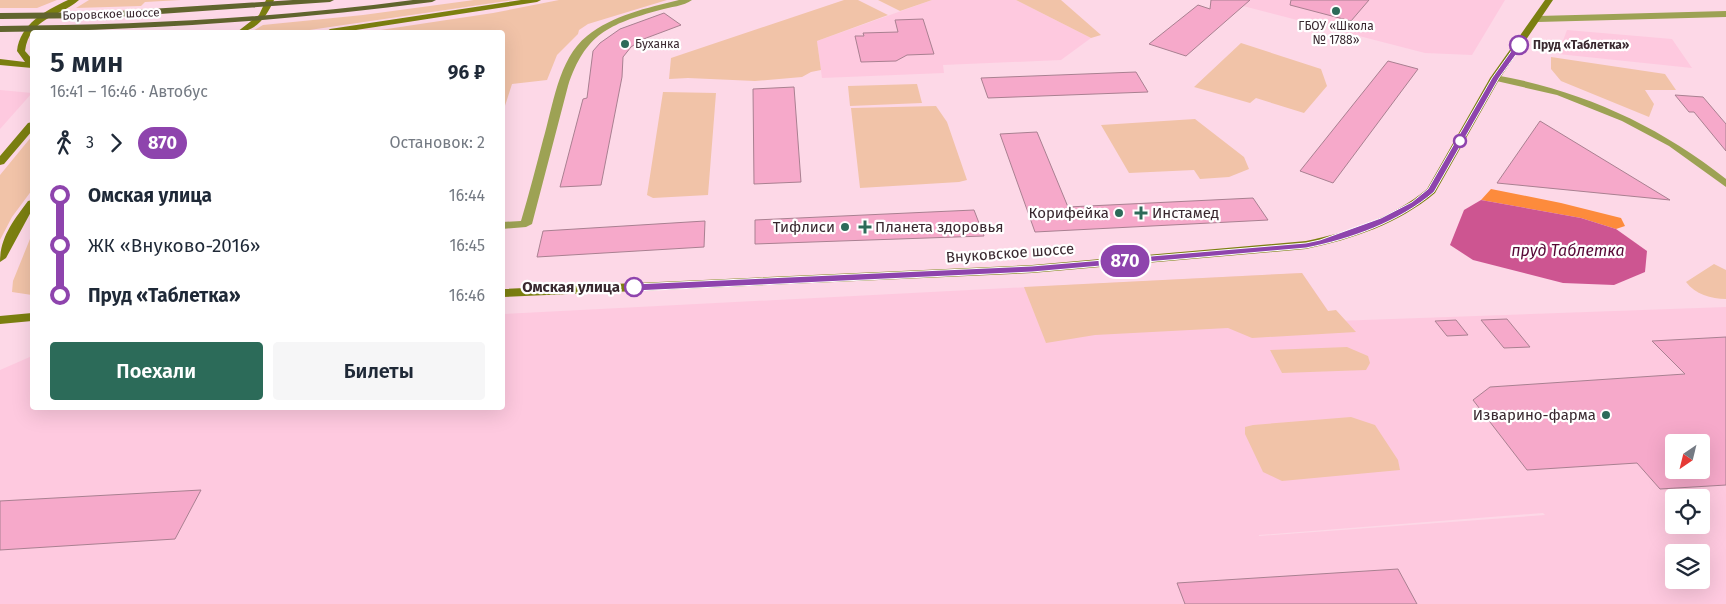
<!DOCTYPE html>
<html lang="ru">
<head>
<meta charset="utf-8">
<style>
	body { margin:0; font-family:"Fira Sans",sans-serif; background:#f6f6f7; color:#1f2937; height:100vh; display:flex; flex-direction:column; font-size:19px; white-space:nowrap }
	* { box-sizing:border-box; margin:0 }
	p { font-size:16px; color:#747a83 }
	.icon { flex:none; width:28px; height:28px; fill:none; stroke:currentColor; stroke-width:2; stroke-linecap:round; stroke-linejoin:round }
	.map { position:relative; flex:1; overflow:hidden }
	.sheet { position:absolute; left:30px; top:30px; width:475px; height:380px; display:flex; flex-direction:column; background:#fff; border-radius:5px; box-shadow:0 5px 20px #0002 }
	.sheet>* { flex:none }
	.badge { padding:0 10px; border-radius:16px; font-size:18px; line-height:32px }
	.needle { width:32px; rotate:215deg }
	.tools { position:absolute; left:1665px; top:434px; display:grid; gap:10px }
	.tools a { display:grid; place-items:center; width:45px; height:45px; border-radius:5px; background:#fff; box-shadow:0 5px 20px #0002; font-size:25px }
	.map>.badge { position:absolute; translate:-50% -50%; box-shadow:0 0 0 2px #fff }
	.legs { display:flex; align-items:center; gap:8px; height:55px; padding:0 20px; font-size:16px }
	.legs p { margin-inline-start:auto }
	.head { display:flex; align-items:center; justify-content:space-between; height:85px; padding:0 20px }
	h1 { font-size:28px; font-weight:600; line-height:38px }
	.action { display:flex; gap:10px; margin-top:auto; padding:10px 20px }
	.action a { flex:1; height:58px; border-radius:5px; background:#2c6b59; color:#fff; font-size:20px; font-weight:600; line-height:58px; text-align:center }
	.action a+a { background:#f6f6f7; color:#1f2937 }
	ul { padding:0 20px; list-style:none }
	li { display:flex; align-items:center; gap:18px; height:50px; font-size:19px }
	li i { display:grid; place-items:center; width:8px; height:100%; margin:0 6px; background:currentColor }
	li i::after { content:''; width:12px; height:12px; margin:-6px; border:4px solid; border-radius:50%; background:#fff }
	li p { margin-inline-start:auto }
	li:first-child i { background:linear-gradient(#0000 50%,currentColor 0) }
	li:last-child i { background:linear-gradient(currentColor 50%,#0000 0) }
	.map>svg:first-child { display:block }
	.built { fill:#fec9df; fill-rule:evenodd }
	.green { fill:#f1c3a8 }
	.forest { fill:#fd8b3c }
	.water { fill:#cd5591 }
	.building { fill:#f6a9ca; stroke:#a98091; fill-rule:evenodd }
	.lines { fill:none; stroke-linecap:round; stroke-linejoin:round }
	.street { fill:#9da254; fill-rule:evenodd }
	.secondary { fill:#7b7f10; fill-rule:evenodd }
	.primary { fill:#61642e; fill-rule:evenodd }
	.line-1 { fill:#8e44ad; stroke:#fff }
	.poi-dot { fill:#2c6b59; stroke:#fff; stroke-width:2 }
	.stop-1-dot { fill:#fff; stroke:#8e44ad; stroke-width:2.5 }
	.labels { text-anchor:middle; dominant-baseline:central; stroke-width:4.5; stroke-linejoin:round; paint-order:stroke }
	.far-street-label { font-size:12px; fill:#39282f; stroke:#fff }
	.far-poi-label { font-size:12px; fill:#39282f; stroke:#fff }
	.far-stop-label { font-size:12px; font-weight:bold; fill:#39282f; stroke:#fff; text-anchor:start }
	.poi-label { font-size:15px; fill:#39282f; stroke:#fff; text-anchor:end }
	.street-label { font-size:15px; fill:#39282f; stroke:#fff }
	.stop-label { font-size:15px; font-weight:bold; fill:#39282f; stroke:#fff; text-anchor:end }
	.water-label { font-size:16px; font-style:italic; fill:#570836; stroke:#fff }
</style>
</head>
<body>
<div class="map">
<svg width="1726" height="604" viewBox="0 0 1726 604">
	<rect width="100%" height="100%" fill="#fdd8e7"/>
	<!-- built -->
	<path class="built" d="M932 0H1016L1091 38 1061 60 943 65 944 73 822 78 817 41Z
		M1220 0H1505L1472 55 1425 53Z
		M1567 30 1672 39 1692 68 1558 54Z
		M0 90 32 93 0 129Z
		M1302 273 1335 321 1726 307V604H0V370L32 356V408H502L503 314ZM1674 442H1701V470H1674ZM1674 498H1701V525H1674ZM1543 513 1545 515 1259 536V535ZM1674 552H1701V580H1674Z"/>
	<!-- green -->
	<path class="green" d="M0 0H57L37 8H0Z
		M89 0H181L145 2 141 6 76 8Z
		M474 0H513L296 32H251L263 25 363 15Z
		M559 0H667L588 24 579 30 578 34 557 55 547 80 512 84 503 112 502 32H367L493 13Z
		M844 0H858L888 15 817 41 821 70 811 72 802 77 755 81 688 78 669 79 671 58Z
		M878 0H932L900 11Z
		M1016 0H1061L1101 35 1091 38Z
		M1241 43 1321 69 1327 86 1304 113 1256 98 1250 103 1194 87Z
		M1551 57 1665 74 1676 90H1645L1654 104 1649 117 1561 81 1551 69Z
		M917 84 922 103 850 106 848 86Z
		M663 92 716 93 708 195 653 198 647 195Z
		M936 106 947 122 967 180 959 182 860 188 851 108Z
		M1195 119 1244 157 1249 169 1229 177 1200 179 1194 170 1129 173 1101 125Z
		M32 136V190L12 217 0 240V175Z
		M32 234V295L12 292 13 281Z
		M1714 264 1726 270V299C1711 299 1695 294 1686 282Z
		M1302 273 1328 311 1336 310 1356 332 1252 338 1228 328 1095 335 1046 343 1024 287Z
		M1347 347 1368 356 1370 363 1366 370 1282 373 1270 350Z
		M1351 417 1375 425 1398 460 1400 470 1282 481 1263 472 1245 434V427L1253 425Z"/>
	<!-- forest -->
	<path class="forest" d="M1491 189 1561 203 1621 218 1625 226 1616 229 1581 218 1481 200Z"/>
	<!-- water -->
	<path class="water" d="M1481 200 1581 218 1616 229 1647 251 1645 272 1614 285 1563 283 1473 260 1450 245 1464 210Z"/>
	<!-- building -->
	<path class="building" d="M1211 0H1250L1186 56 1149 44 1198 5 1210 9Z
		M1291 0H1369L1351 21 1290 5Z
		M664 13 681 25 641 40 631 47 623 57 622 77 601 185 560 187 583 99 587 98 593 51 600 43 620 29Z
		M923 19 934 54 907 55 896 61 861 62 855 36H864L863 33 898 32 895 20Z
		M1388 61 1418 69 1333 183 1300 171Z
		M1136 72 1148 92 988 98 981 78Z
		M794 87 801 182 754 184 753 89Z
		M1675 95 1703 97 1726 124V151L1694 112H1689Z
		M1540 121 1670 200 1497 183Z
		M1037 132 1068 207 1253 198 1268 220 1035 232 1000 134Z
		M974 210 984 236 755 244V220Z
		M705 221 704 247 537 257 543 231Z
		M1507 319 1530 347 1504 348 1481 320Z
		M1456 320 1468 335 1447 336 1435 321Z
		M1726 337V485L1660 489 1637 463 1527 470 1473 400 1490 387 1685 374 1652 341ZM1674 442H1701V470H1674Z
		M201 490 175 539 0 550V501Z
		M1398 569 1417 604H1185L1177 583Z"/>
	<g class="lines">
		<!-- street -->
		<path class="street" d="M679 0H692C684 6 670 7 660 10 609 24 585 34 568 86L532 224 526 227 502 229V222L521 221C529 194 536 167 543 140 553 107 558 59 587 36 613 15 647 8 679 0Z
			M1726 11V17L1538 22 1534 19 1538 16Z
			M1495 75C1581 90 1658 125 1726 179V187L1669 146 1622 121 1557 95 1492 80 1490 78Z"/>
		<!-- secondary -->
		<path class="secondary" d="M68 0H79C58 18 30 17 25 51L32 59V68L0 65V59L25 62 17 51C20 24 45 11 68 0Z
			M266 0H274C267 16 256 32 237 32L259 15Z
			M521 0H541L537 2 343 32H326L330 29Z
			M1545 0H1553L1500 78 1435 193C1398 224 1353 239 1306 249L1032 273 502 297V289L1032 265 1306 241C1350 232 1392 218 1427 189L1490 78Z
			M32 122V131L4 164 0 165V156L28 123Z
			M32 200V210L6 258 0 262C0 237 14 220 28 201Z
			M32 313V321L0 324V316Z"/>
		<!-- primary -->
		<path class="primary" d="M293 0H334L330 2 103 18 0 19V13L103 12Z
			M413 0H436L432 2C288 21 145 30 0 32V26C138 25 276 18 413 0Z"/>
	</g>
	<!-- line-1 -->
	<path class="line-1" d="M1517 43 1523 45 1499 78 1434 192C1399 222 1351 239 1306 248L1032 272 634 291 630 287 634 284 1032 266 1306 243 1320 240 1381 218 1412 202 1428 189 1492 78Z"/>
	<!-- markers -->
	<g class="poi-dot">
		<circle cx="1336" cy="11" r="5"/>
		<circle cx="625" cy="44" r="5"/>
		<circle cx="1119" cy="213" r="5"/>
		<path d="M1138.5 205.5h5v5h5v5h-5v5h-5v-5h-5v-5h5z"/>
		<circle cx="845" cy="227" r="5"/>
		<path d="M862.5 219.5h5v5h5v5h-5v5h-5v-5h-5v-5h5z"/>
		<circle cx="1606" cy="415" r="5"/>
	</g>
	<g class="stop-1-dot">
		<circle cx="1519" cy="45" r="9"/>
		<circle cx="1460" cy="141" r="6"/>
		<circle cx="634" cy="287" r="9"/>
	</g>
	<g class="labels">
		<!-- far-street labels -->
		<g class="far-street-label">
			<text transform="translate(111 14) rotate(-2)">Боровское шоссе</text>
		</g>
		<!-- far-poi labels -->
		<g class="far-poi-label">
			<text x="1336" y="26">ГБОУ «Школа<tspan x="1336" dy="14">№ 1788»</tspan></text>
			<text x="635" y="44" text-anchor="start">Буханка</text>
		</g>
		<!-- far-stop labels -->
		<g class="far-stop-label">
			<text x="1533" y="45">Пруд «Таблетка»</text>
		</g>
		<!-- poi labels -->
		<g class="poi-label">
			<text x="1109" y="213">Корифейка</text>
			<text x="1152" y="213" text-anchor="start">Инстамед</text>
			<text x="835" y="227">Тифлиси</text>
			<text x="875" y="227" text-anchor="start">Планета здоровья</text>
			<text x="1596" y="415">Изварино-фарма</text>
		</g>
		<!-- street labels -->
		<g class="street-label">
			<text transform="translate(1010 253) rotate(-4)">Внуковское шоссе</text>
		</g>
		<!-- stop labels -->
		<g class="stop-label">
			<text x="620" y="287">Омская улица</text>
		</g>
		<!-- water labels -->
		<g class="water-label">
			<text x="1568" y="250">пруд Таблетка</text>
		</g>
	</g>
</svg>
<div class="tools">
<a><svg class="needle" viewBox="-14 -14 28 28"><path d="M0-13l5 13h-10z" fill="#e53935"/><path d="M0 13l5-13h-10z" fill="#747a83"/></svg></a>
<a><svg class="icon" aria-label="locate" viewBox="0 0 24 24"><circle cx="12" cy="12" r="6"/><path d="M12 2v4M12 18v4M2 12h4M18 12h4"/></svg></a>
<a><svg class="icon" aria-label="layers" viewBox="0 0 24 24"><path d="M12 4l9 5-9 5-9-5zM3 14l9 5 9-5"/></svg></a>
</div>
<b class="badge" style="left:1125px;top:261px;background:#8e44ad;color:#fff">870</b>
<section class="sheet">
<div class="head"><div><h1>5 мин</h1><p>16:41 – 16:46 · Автобус</p></div><b>96 ₽</b></div>
<div class="legs"><svg class="icon" aria-label="walk" viewBox="0 0 24 24"><circle cx="13" cy="4" r="2"/><path d="M13 8l-2 6 4 7M11 14l-3 7M7 12l3-4h3l4 4"/></svg>3<svg class="icon" aria-label="forward" viewBox="0 0 24 24"><path d="M9 5l7 7-7 7"/></svg><b class="badge" style="background:#8e44ad;color:#fff">870</b><p>Остановок: 2</p></div>
<ul>
<li><i style="color:#8e44ad"></i><b>Омская улица</b><p>16:44</p></li>
<li><i style="color:#8e44ad"></i><span>ЖК «Внуково-2016»</span><p>16:45</p></li>
<li><i style="color:#8e44ad"></i><b>Пруд «Таблетка»</b><p>16:46</p></li>
</ul>
<div class="action"><a>Поехали</a><a>Билеты</a></div>
</section>
</div>
</body>
</html>
